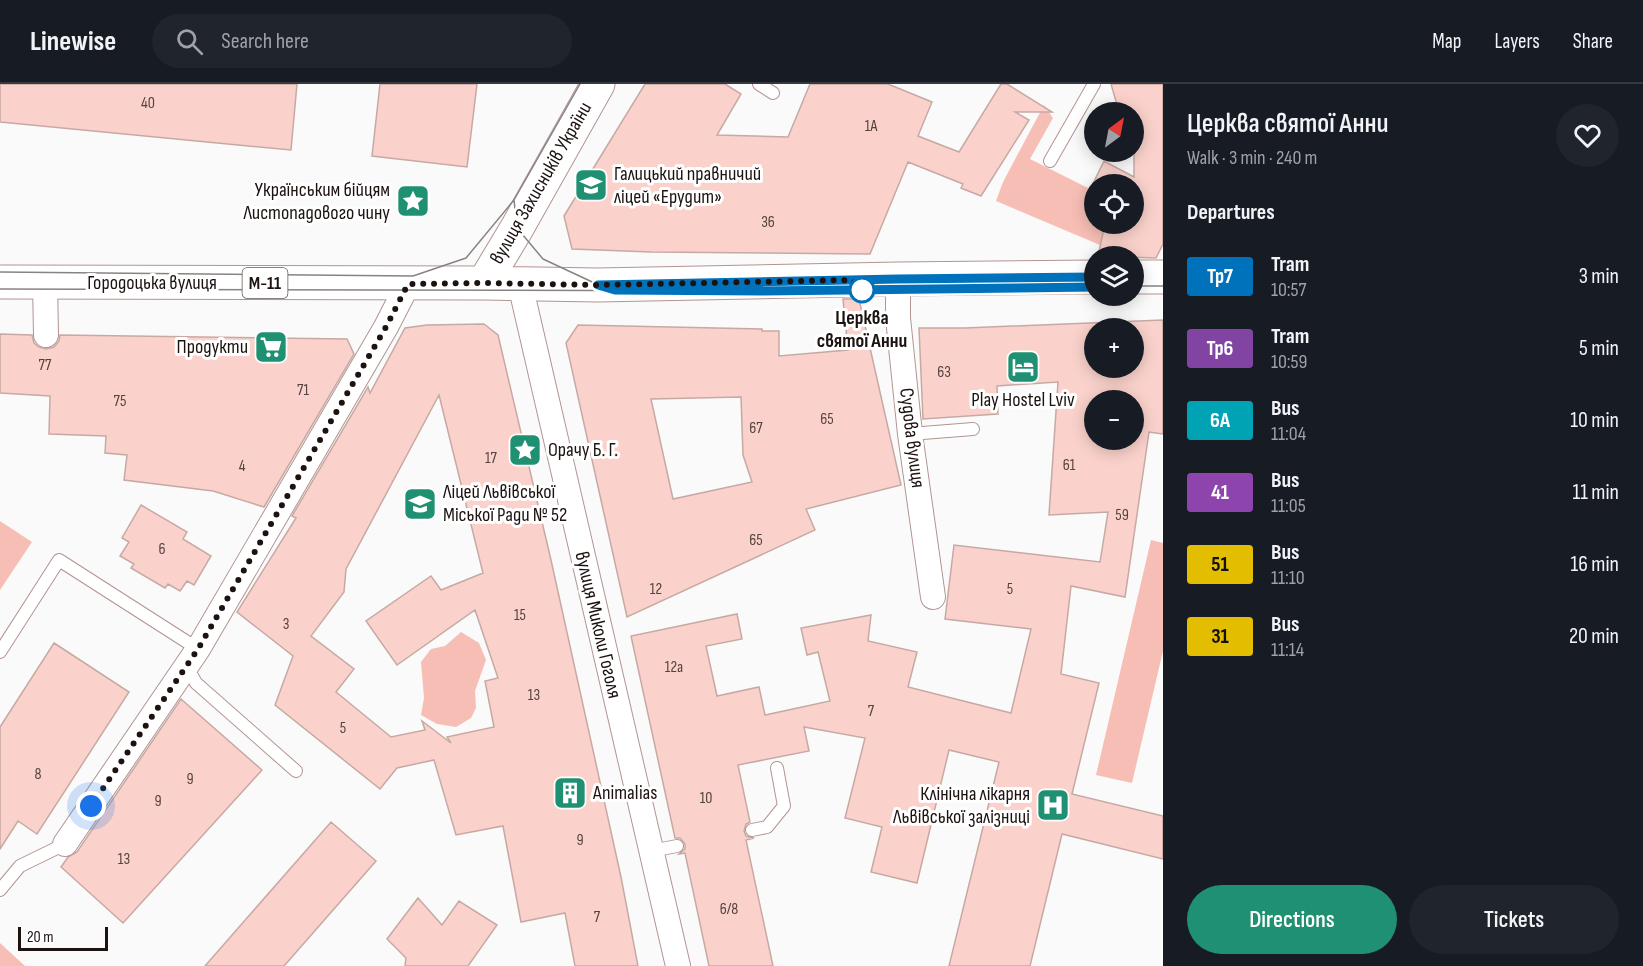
<!DOCTYPE html>
<html lang="en">
<head>
<meta charset="utf-8">
<style>
	body { margin:0; font-family:"Sofia Sans Condensed",sans-serif; background:#20242c; color:#f1f3f6; height:100vh; display:flex; flex-direction:column; font-size:22px; white-space:nowrap }
	* { box-sizing:border-box; margin:0 }
	p { font-size:20px; color:#9ea1a6 }
	.icon { flex:none; width:33px; height:33px; fill:none; stroke:currentColor; stroke-width:2; stroke-linecap:round; stroke-linejoin:round }
	.map { position:relative; flex:1; overflow:hidden }
	.side { display:flex; flex-direction:column; background:#171b24; width:480px }
	.side>* { flex:none }
	.badge { padding:0 12px; border-radius:4px; font-size:21px; line-height:39px }
	.needle { width:39px; rotate:32deg }
	.tools { position:absolute; left:1084px; top:18px; display:grid; gap:12px }
	.tools a { display:grid; place-items:center; width:60px; height:60px; border-radius:50%; background:#171b24; box-shadow:0 3px 15px #0003; font-size:30px }
	.scale { position:absolute; left:18px; bottom:15px; width:90px; box-sizing:border-box; padding-left:6px; border:3px solid #1c1210; border-top:0; font-size:16px; line-height:21px; white-space:nowrap; color:#1c1210; -webkit-text-stroke:4px #fff; paint-order:stroke }
	.you { position:absolute; width:30px; height:30px; margin:-15px; border:4px solid #fff; border-radius:50%; background:#1a73e8; box-shadow:0 0 0 9px #1a73e833 }
	.map>.badge { position:absolute; translate:-50% -50%; box-shadow:0 0 0 3px #fff }
	h2 { padding:0 24px; font-size:22px; line-height:54px }
	.round { display:grid; place-items:center; flex:none; width:63px; height:63px; border-radius:32px; background:#20242c }
	.headline { display:flex; align-items:center; justify-content:space-between; height:102px; padding:0 24px }
	h1 { font-size:28px; font-weight:600; line-height:45px }
	.cta { display:flex; gap:12px; margin-top:auto; padding:12px 24px }
	.cta a { flex:1; height:69px; border-radius:36px; background:#1f9172; color:#fff; font-size:24px; font-weight:600; line-height:69px; text-align:center }
	.cta a+a { background:#20242c; color:#f1f3f6 }
	ul { padding:0; list-style:none }
	li { display:flex; align-items:center; gap:18px; height:72px; padding:0 24px }
	li div { flex:1 }
	li b { display:block; font-size:22px }
	li em { font-style:normal }
	li .badge { min-width:66px; font-weight:700; text-align:center }
	header { display:flex; align-items:center; gap:36px; box-sizing:border-box; height:84px; padding:0 30px; background:#171b24; border-bottom:2px solid #363941 }
	header strong { font-size:28px }
	nav { display:flex; gap:33px; margin-inline-start:auto; font-size:21px }
	.search { width:420px; height:54px; background:#20242c; display:flex; align-items:center; gap:15px; box-sizing:border-box; padding:0 21px; border-radius:33px; color:#9ea1a6; font-size:22px }
	main { display:flex; flex:1; min-height:0 }
	.map>svg:first-child { display:block }
	.green { fill:#f7beb5 }
	.building { fill:#fad2cb; stroke:#c7a9a4; stroke-width:1.5; fill-rule:evenodd }
	.lines { fill:none; stroke-linecap:round; stroke-linejoin:round }
	.service-casing { stroke:#b29490; stroke-width:14 }
	.minor-casing { stroke:#b29490; stroke-width:26 }
	.primary-casing { stroke:#b29490; stroke-width:35 }
	.service { stroke:#fff; stroke-width:12 }
	.minor { stroke:#fff; stroke-width:24 }
	.primary { stroke:#fff; stroke-width:33 }
	.tram { stroke:#888382; stroke-width:1.5 }
	.line-casing { stroke:#fff; stroke-width:14 }
	.line { stroke:#0072bc; stroke-width:9 }
	.walk { stroke:#1c1210; stroke-width:6; stroke-dasharray:0 10.8 }
	.stop-dot { fill:#fff; stroke:#0072bc; stroke-width:3 }
	.labels { text-anchor:middle; dominant-baseline:central; stroke-width:6; stroke-linejoin:round; paint-order:stroke }
	.number-label { font-size:16px; fill:#54423f }
	.shield { fill:#fff; stroke:#605958; stroke-width:1.5 }
	.shield-label { font-size:18px; font-weight:bold; fill:#1c1210 }
	.poi-label { font-size:20px; fill:#1c1210; stroke:#fff; text-anchor:start }
	.street-label { font-size:20px; fill:#1c1210; stroke:#fff }
	.stop-label { font-size:20px; font-weight:bold; fill:#1c1210; stroke:#fff }
</style>
</head>
<body>
<header>
<strong>Linewise</strong>
<div class="search"><svg class="icon" aria-label="search" viewBox="0 0 24 24"><circle cx="10" cy="10" r="6"/><path d="M15 15l6 6"/></svg>Search here</div>
<nav><a>Map</a><a>Layers</a><a>Share</a></nav>
</header>
<main>
<div class="map">
<svg width="1163" height="882" viewBox="0 0 1163 882">
	<rect width="100%" height="100%" fill="#fafafa"/>
	<!-- green -->
	<path class="green" d="M1044 21 1053 34 1030 75 1090 105 1095 118 1089 132 1095 135V140H1105L1100 161 996 117 1003 98Z
		M0 437 32 458 0 506Z
		M1151 456 1163 459V567L1132 699 1096 691Z
		M461 548 479 559 486 576 475 607 476 624 471 634 456 643 437 640 421 631 424 614 421 578 431 565 445 562Z
		M0 859 25 882H0Z"/>
	<!-- building -->
	<path class="building" d="M0 0H297L291 66 0 38Z
		M380 0H477L467 83 372 72Z
		M645 0H725L741 10 717 51 788 53 810 0H888L932 18 918 52 959 68 1001 0H1007L1052 28H1015L1029 36 981 112 961 104 963 100 908 78 870 170 651 168 572 165 564 132Z
		M1111 0H1163V160L1156 174 1098 172 1105 140H1134V100H1095V135L1088 132 1095 118 1086 114 1104 77 1134 93V28H1119Z
		M843 215H859L901 401 806 425 815 446 627 533 566 259 578 241 762 245V247H779V272L848 266ZM741 313 743 371 752 398 673 415 651 315Z
		M1163 236V350L1149 348 1125 513 1071 502 1061 590 1099 599 1072 710 1163 732V775L1062 750 1030 882H949L999 678 949 666 917 799 871 788 882 743 845 734 865 654 804 643 809 667 738 681 750 738 746 740 744 747 746 752 754 754 746 756 773 882H709L685 769 679 770 685 765V760L680 754H675L631 552 737 530 742 555 706 562 717 612 759 603 765 631 830 617 818 568 807 571 801 544 871 531 868 557 917 568 908 603 1011 629 1031 545 945 535 954 461 1100 478 1108 428 1049 431 1058 298 997 302 998 330 923 335 919 244H965ZM1095 244H1134V284H1095ZM1095 316H1134V356H1095Z
		M484 240 498 251 551 476 621 793 638 882H575L565 829 521 838 503 742 456 751 434 676 397 684 380 705 275 621 293 572 237 528 296 434 292 432 368 303 370 309 405 244 427 241ZM439 311 483 489 441 506 431 492 366 537 397 581 475 526 498 594 485 597 494 643 447 653 451 659 422 637 425 646 391 653 336 608 354 585 311 552 344 508 346 485Z
		M0 250 32 251 34 259 39 263 46 265 54 263 59 257 60 251 347 255 354 270 264 423 213 407 124 396 127 371 105 369 106 352 49 350 50 312 0 309Z
		M141 421 187 448 183 455 211 472 194 501 187 497 180 507 168 500 165 504 131 484 134 480 120 472 129 458 122 454Z
		M54 559 129 608 37 750 18 737 0 765V643Z
		M181 615 262 686 123 839 61 783 68 773 77 768Z
		M331 738 376 777 284 882H205Z
		M418 814 442 841 459 817 497 841 468 882H405L406 874 387 855Z"/>
	<g class="lines">
		<!-- service casing -->
		<g class="service-casing">
			<path id="service" d="M759 0 773 9
				M1050 77 1094 0
				M910 350 973 345
				M0 568 59 476 198 565
				M183 588 192 592 196 599 296 687
				M752 746 767 743 784 722 777 684
				M651 767 677 762
				M0 806 20 782 65 760"/>
		</g>
		<!-- minor casing -->
		<g class="minor-casing">
			<path id="minor" d="M898 195V234L910 350 933 513
				M45 198 46 251
				M520 200 678 882
				M65 760 198 565 386 243 408 200"/>
		</g>
		<!-- primary casing -->
		<g class="primary-casing">
			<path id="primary" d="M1134 193H1163
				M0 198 484 199 598 201 898 195 1095 193
				M484 199 517 144 598 0"/>
		</g>
		<!-- service -->
		<use href="#service" class="service"/>
		<!-- minor -->
		<use href="#minor" class="minor"/>
		<!-- primary -->
		<use href="#primary" class="primary"/>
		<!-- tram -->
		<path class="tram" d="M514 116 517 144 543 175 603 203
			M0 188 413 192 466 174 514 116 580 0
			M1134 202H1163
			M0 205 763 207 1095 203"/>
	</g>
	<g class="lines">
		<!-- line casing -->
		<g class="line-casing">
			<path id="line" d="M1095 193 898 195 598 201 615 206 763 207 1095 203"/>
		</g>
		<!-- line -->
		<use href="#line" class="line"/>
		<!-- walk -->
		<path class="walk" d="M91 722 198 565 386 243 408 200 484 199 598 201 852 196 862 206"/>
	</g>
	<!-- icons -->
	<defs>
		<g id="school-square" transform="scale(1.725)"><rect x="-9" y="-9" width="18" height="18" rx="4" fill="#1f9172" stroke="#fff"/><path d="M0-5L7-2L0 1L-7-2ZM-4 1L0 2.5L4 1V4Q0 6-4 4Z" fill="#fff"/></g>
		<g id="sight-square" transform="scale(1.725)"><rect x="-9" y="-9" width="18" height="18" rx="4" fill="#1f9172" stroke="#fff"/><path d="M0-6L1.8-2.2L6-1.7L2.9 1.2L3.7 5.4L0 3.3L-3.7 5.4L-2.9 1.2L-6-1.7L-1.8-2.2Z" fill="#fff"/></g>
		<g id="supermarket-square" transform="scale(1.725)"><rect x="-9" y="-9" width="18" height="18" rx="4" fill="#1f9172" stroke="#fff"/><path d="M-6-5.5h2.5l.6 2H6L4.5 2H-2.5L-4.4-4H-6ZM-1.5 3.2a1.3 1.3 0 1 0 .1 0ZM3 3.2a1.3 1.3 0 1 0 .1 0Z" fill="#fff"/></g>
		<g id="hotel-square" transform="scale(1.725)"><rect x="-9" y="-9" width="18" height="18" rx="4" fill="#1f9172" stroke="#fff"/><path d="M-6-4.5h1.5V1H6V5H4.5V3h-9V5H-6ZM-4 0a1.8 1.8 0 1 1 3.6 0ZM.5 0V-2.5h3Q6-2.5 6 0Z" fill="#fff"/></g>
		<g id="building-square" transform="scale(1.725)"><rect x="-9" y="-9" width="18" height="18" rx="4" fill="#1f9172" stroke="#fff"/><path d="M-4-6H4V6H1V3H-1V6H-4ZM-2.5-4.3h1.7v1.8h-1.7ZM.8-4.3h1.7v1.8H.8ZM-2.5-1h1.7V.8h-1.7ZM.8-1h1.7V.8H.8Z" fill="#fff"/></g>
		<g id="hospital-square" transform="scale(1.725)"><rect x="-9" y="-9" width="18" height="18" rx="4" fill="#1f9172" stroke="#fff"/><path d="M-5-5h3v3.5h4V-5h3V5h-3V1.5h-4V5h-3Z" fill="#fff"/></g>
	</defs>
	<g fill-rule="evenodd">
		<use href="#school-square" x="591" y="101"/>
		<use href="#sight-square" x="413" y="117"/>
		<use href="#supermarket-square" x="271" y="263"/>
		<use href="#hotel-square" x="1023" y="283"/>
		<use href="#sight-square" x="525" y="366"/>
		<use href="#school-square" x="420" y="420"/>
		<use href="#building-square" x="570" y="709"/>
		<use href="#hospital-square" x="1053" y="721"/>
	</g>
	<!-- markers -->
	<circle class="stop-dot" cx="862" cy="206" r="12"/>
	<g class="labels">
		<!-- number labels -->
		<g class="number-label">
			<text x="148" y="19">40</text>
			<text x="871" y="42">1А</text>
			<text x="768" y="138">36</text>
			<text x="45" y="281">77</text>
			<text x="944" y="288">63</text>
			<text x="303" y="306">71</text>
			<text x="120" y="317">75</text>
			<text x="827" y="335">65</text>
			<text x="756" y="344">67</text>
			<text x="491" y="374">17</text>
			<text x="1069" y="381">61</text>
			<text x="242" y="382">4</text>
			<text x="1122" y="431">59</text>
			<text x="756" y="456">65</text>
			<text x="162" y="465">6</text>
			<text x="656" y="505">12</text>
			<text x="1010" y="505">5</text>
			<text x="520" y="531">15</text>
			<text x="286" y="540">3</text>
			<text x="674" y="583">12а</text>
			<text x="534" y="611">13</text>
			<text x="871" y="627">7</text>
			<text x="343" y="644">5</text>
			<text x="38" y="690">8</text>
			<text x="190" y="695">9</text>
			<text x="706" y="714">10</text>
			<text x="158" y="717">9</text>
			<text x="580" y="756">9</text>
			<text x="124" y="775">13</text>
			<text x="729" y="825">6/8</text>
			<text x="597" y="833">7</text>
		</g>
		<!-- shield labels -->
		<rect class="shield" x="242.5" y="184" width="45" height="30" rx="4.5"/>
		<g class="shield-label">
			<text x="265" y="199">М-11</text>
		</g>
		<!-- poi labels -->
		<g class="poi-label">
			<text x="614" y="90">Галицький правничий<tspan x="614" dy="23">ліцей «Ерудит»</tspan></text>
			<text x="390" y="106" text-anchor="end">Українським бійцям<tspan x="390" dy="23">Листопадового чину</tspan></text>
			<text x="248" y="263" text-anchor="end">Продукти</text>
			<text x="1023" y="316" text-anchor="middle">Play Hostel Lviv</text>
			<text x="548" y="366">Орачу Б. Г.</text>
			<text x="443" y="408">Ліцей Львівської<tspan x="443" dy="23">Міської Ради № 52</tspan></text>
			<text x="593" y="709">Animalias</text>
			<text x="1030" y="710" text-anchor="end">Клінічна лікарня<tspan x="1030" dy="23">Львівської залізниці</tspan></text>
		</g>
		<!-- street labels -->
		<g class="street-label">
			<text transform="translate(541 99) rotate(-60)">вулиця Захисників України</text>
			<text x="152" y="199">Городоцька вулиця</text>
			<text transform="translate(912 354) rotate(83)">Судова вулиця</text>
			<text transform="translate(598 541) rotate(77)">вулиця Миколи Гоголя</text>
		</g>
		<!-- stop labels -->
		<g class="stop-label">
			<text x="862" y="234">Церква<tspan x="862" dy="23">святої Анни</tspan></text>
		</g>
	</g>
</svg>
<div class="tools">
<a><svg class="needle" viewBox="-14 -14 28 28"><path d="M0-13l5 13h-10z" fill="#e53935"/><path d="M0 13l5-13h-10z" fill="#9ea1a6"/></svg></a>
<a><svg class="icon" aria-label="locate" viewBox="0 0 24 24"><circle cx="12" cy="12" r="6"/><path d="M12 2v4M12 18v4M2 12h4M18 12h4"/></svg></a>
<a><svg class="icon" aria-label="layers" viewBox="0 0 24 24"><path d="M12 4l9 5-9 5-9-5zM3 14l9 5 9-5"/></svg></a>
<a>+</a>
<a>−</a>
</div>
<div class="scale">20 m</div>
<div class="you" style="left:91px;top:722px"></div>
</div>
<section class="side">
<div class="headline"><div><h1>Церква святої Анни</h1><p>Walk · 3 min · 240 m</p></div><a class="round"><svg class="icon" aria-label="heart" viewBox="0 0 24 24"><path d="M12 20l-8-8c-3-5 5-10 8-4 3-6 11-1 8 4z"/></svg></a></div>
<h2>Departures</h2>
<ul>
<li><span class="badge" style="background:#0072bc;color:#fff">Тр7</span><div><b>Tram</b><p>10:57</p></div><em>3 min</em></li>
<li><span class="badge" style="background:#8144a3;color:#fff">Тр6</span><div><b>Tram</b><p>10:59</p></div><em>5 min</em></li>
<li><span class="badge" style="background:#00a3b4;color:#fff">6А</span><div><b>Bus</b><p>11:04</p></div><em>10 min</em></li>
<li><span class="badge" style="background:#8e44ad;color:#fff">41</span><div><b>Bus</b><p>11:05</p></div><em>11 min</em></li>
<li><span class="badge" style="background:#e3bd00;color:#111">51</span><div><b>Bus</b><p>11:10</p></div><em>16 min</em></li>
<li><span class="badge" style="background:#e3bd00;color:#111">31</span><div><b>Bus</b><p>11:14</p></div><em>20 min</em></li>
</ul>
<div class="cta"><a>Directions</a><a>Tickets</a></div>
</section>
</main>
</body>
</html>
